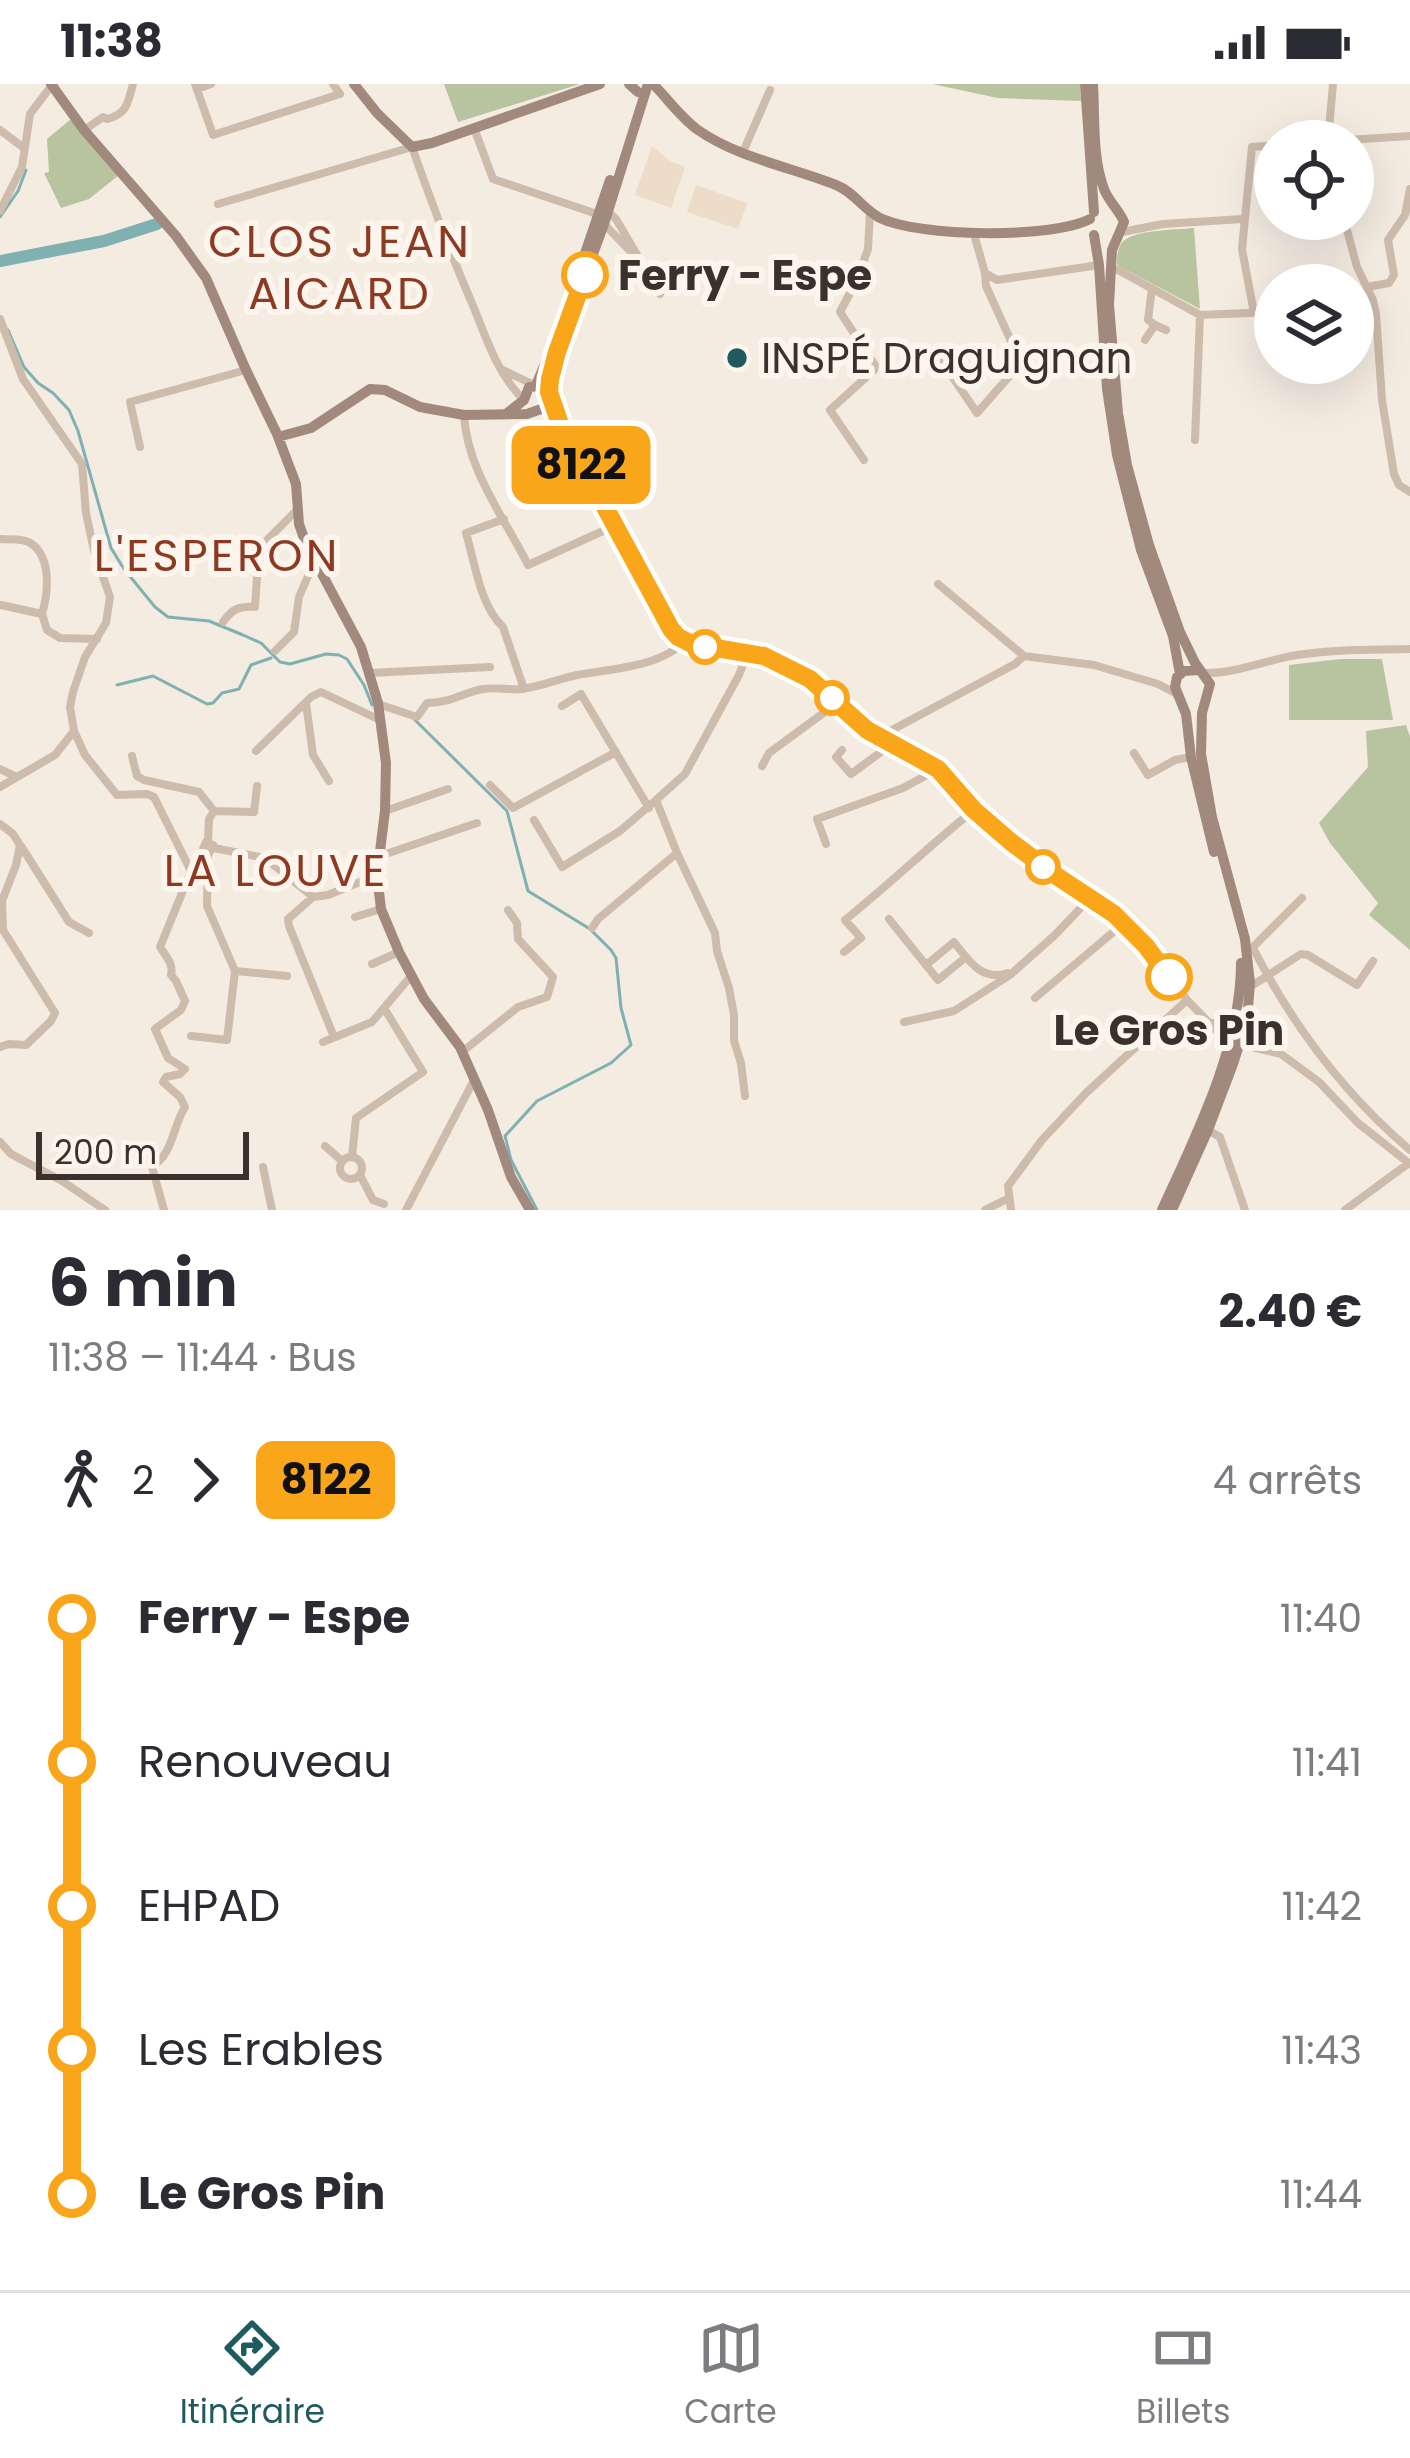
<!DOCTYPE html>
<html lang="fr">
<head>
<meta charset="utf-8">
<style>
	body { margin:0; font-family:Poppins,sans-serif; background:#f7f7f7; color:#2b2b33; height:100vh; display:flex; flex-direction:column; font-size:45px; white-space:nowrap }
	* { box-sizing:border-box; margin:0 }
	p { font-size:39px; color:#7c7c81 }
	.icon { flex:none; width:66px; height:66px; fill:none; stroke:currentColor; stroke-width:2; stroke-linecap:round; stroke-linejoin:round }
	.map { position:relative; height:1126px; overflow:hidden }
	.side { display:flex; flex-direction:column; background:#fff; flex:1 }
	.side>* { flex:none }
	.badge { padding:0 24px; border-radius:18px; font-size:42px; line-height:78px }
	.controls { position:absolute; left:1254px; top:36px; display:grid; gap:24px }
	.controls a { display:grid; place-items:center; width:120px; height:120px; border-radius:50%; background:#fff; box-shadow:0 12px 48px #0002; font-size:60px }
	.scale { position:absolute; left:36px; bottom:30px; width:213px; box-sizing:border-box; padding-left:12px; border:6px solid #3b302b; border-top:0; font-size:33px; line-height:42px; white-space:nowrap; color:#3b302b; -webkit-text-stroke:9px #fbf5ee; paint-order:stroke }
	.map>.badge { position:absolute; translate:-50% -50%; box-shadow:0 0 0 6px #fff }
	.legs { display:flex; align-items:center; gap:18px; height:132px; padding:0 48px; font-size:39px }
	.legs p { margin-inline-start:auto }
	.overview { display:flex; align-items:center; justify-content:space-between; height:204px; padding:0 48px }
	h1 { font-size:66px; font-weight:700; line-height:90px }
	ul { padding:0 48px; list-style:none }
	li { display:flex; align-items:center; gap:42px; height:144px; font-size:45px }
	li i { display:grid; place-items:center; width:18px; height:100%; margin:0 15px; background:currentColor }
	li i::after { content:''; width:30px; height:30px; margin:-15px; border:9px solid; border-radius:50%; background:#fff }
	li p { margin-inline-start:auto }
	li:first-child i { background:linear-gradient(#0000 50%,currentColor 0) }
	li:last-child i { background:linear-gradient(currentColor 50%,#0000 0) }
	.status { display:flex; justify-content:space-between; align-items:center; height:84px; padding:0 60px; background:#fff; direction:ltr }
	.status svg { height:33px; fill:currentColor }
	.menu { display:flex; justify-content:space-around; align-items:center; height:168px; border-top:3px solid #e1e1e2; background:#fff; font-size:33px; color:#7c7c81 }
	.menu a { display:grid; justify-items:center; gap:6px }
	.menu .on { color:#1f5a5e }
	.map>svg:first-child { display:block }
	.green { fill:#b8c4a0 }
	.plaza { fill:#ecdcc8 }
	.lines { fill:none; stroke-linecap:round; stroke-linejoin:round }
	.stream { stroke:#7fb0b2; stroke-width:3 }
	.river { stroke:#7fb0b2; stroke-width:12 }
	.street { stroke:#cdbbac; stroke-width:8 }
	.secondary { stroke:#a18a7d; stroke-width:10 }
	.line-1-casing { stroke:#fff; stroke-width:27 }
	.line-1 { stroke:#faa61a; stroke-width:18 }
	.stop-1-dot { fill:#fff; stroke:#faa61a; stroke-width:6 }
	.poi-dot { fill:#1f5a5e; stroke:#fbf5ee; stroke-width:4.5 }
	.labels { text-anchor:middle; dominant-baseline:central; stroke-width:12; stroke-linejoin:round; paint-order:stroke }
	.stop-label { font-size:42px; font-weight:bold; fill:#3b302b; stroke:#fbf5ee; text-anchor:start }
	.poi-label { font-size:42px; fill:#3b302b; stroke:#fbf5ee; text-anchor:start }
	.neighbourhood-label { font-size:45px; letter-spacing:3px; fill:#8c3b22; stroke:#fbf5ee }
</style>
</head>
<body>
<div class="status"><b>11:38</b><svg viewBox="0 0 49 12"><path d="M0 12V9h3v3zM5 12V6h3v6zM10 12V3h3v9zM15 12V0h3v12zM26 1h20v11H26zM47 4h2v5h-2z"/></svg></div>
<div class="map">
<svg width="1410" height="1126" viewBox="0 0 1410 1126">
	<rect width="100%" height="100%" fill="#f4ebe1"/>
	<!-- green -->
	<path class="green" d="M444 0H580L458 38Z
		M932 0H1080L1081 17 998 14Z
		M71 35 119 91 89 115 61 124 44 89 49 88 47 55Z
		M1194 144 1200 225 1117 181C1117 174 1117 166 1121 160 1131 145 1176 146 1194 144Z
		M1340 575H1382L1393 636H1289V581Z
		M1406 641 1410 653V866L1369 831 1378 819 1330 759 1319 739 1368 683 1366 647Z"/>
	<!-- plaza -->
	<path class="plaza" d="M652 62 670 77 685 83 671 124 635 111Z
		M696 101 747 119 738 145 687 128Z"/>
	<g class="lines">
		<!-- stream -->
		<path class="stream" d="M0 133 18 107 26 86
			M8 246 24 283 38 299 53 309 69 326 78 347 111 464 124 485 155 523 168 533 209 537 243 551 261 559 280 578 290 580 326 570 339 571 347 575 364 601 372 621
			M117 601 153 592 207 620 213 619 222 609 239 605 251 581 271 574
			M415 636 507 727 528 807 590 845 611 866 616 874 621 924 631 961 611 979 537 1017 505 1052 511 1076 537 1126"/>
		<!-- river -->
		<path class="river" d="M0 177 104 157 157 140"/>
		<!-- street -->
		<path class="street" d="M195 0 213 51 340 10 333 0
			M197 5 211 0
			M474 44 493 95 597 130 607 127 616 135 660 210
			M0 46 24 64
			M84 46 103 33 107 35C127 30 128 19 133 0
			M1328 57 1333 0
			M1332 57 1410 52
			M743 68 770 6
			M218 120 412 63C431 117 451 171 474 224 487 256 498 291 524 316
			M0 127 22 83 30 30 52 1
			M1344 135 1357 183 1373 216 1376 230 1382 316 1394 390 1399 401 1410 408
			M605 141 632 169
			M1122 148 1163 140 1243 135
			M974 150 985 189 997 196 1099 181
			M1118 186 1200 231 1275 228
			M1367 203 1389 199 1394 191 1388 156 1405 131 1410 105
			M1353 226 1375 225
			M1254 229 1242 165 1252 63 1275 61
			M0 235 23 295 82 380 86 429 94 467 110 513 106 539 85 573 73 608 70 623 74 647 55 671 0 703
			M1155 241 1166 246
			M1145 256 1155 241 1148 236 1152 204
			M935 267 977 329 1021 279 986 202 985 189
			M501 285 534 301
			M551 314C577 388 628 468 666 539L678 553 692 560 763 572 810 595 867 646 933 681 974 726 1042 783 1114 830 1146 862 1187 916 1222 952 1239 960 1281 970
			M464 331C467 386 504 433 528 481L614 442
			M1195 356 1200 231
			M140 363 130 318 246 286
			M864 376 830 326 874 286 875 281 840 228 857 196 868 165 870 127
			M504 435 466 449C475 479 480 522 503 543L524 605
			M1 455C11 456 24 454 32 460 52 475 48 510 42 530
			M938 500 1024 572
			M1 521 42 530 47 546 60 554 97 555
			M223 538C232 525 239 522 255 523L259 464 297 426
			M275 567 294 548 299 513 309 490 318 482
			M370 589 490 583
			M1204 589C1235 590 1266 576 1297 571 1334 565 1372 566 1410 565
			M306 619 313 671 329 697
			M378 620 417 633 427 619C454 618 461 609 483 605 495 603 509 606 521 605 540 603 558 595 577 591 609 585 663 583 685 556
			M562 622 581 610 649 724
			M74 647 85 671 117 711 147 710 154 713 191 787 160 863C165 871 174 880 171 891L176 897 185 917 181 926 155 945 168 974 185 985 180 990 166 993 163 998 180 1013 185 1023C172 1044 174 1068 152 1083L164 1126
			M879 653 1015 580 1024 572 1094 581 1158 600 1175 609
			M842 666 836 673 851 690 892 660
			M256 667 311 613 321 608 380 636
			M1134 669 1148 691 1175 676 1191 673
			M132 672 137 692 144 696 199 708 214 727
			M762 682 769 669 837 619
			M0 685 17 693
			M490 701 513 724 616 668
			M385 727 448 705
			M534 736 562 783 620 747 656 716
			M0 740 13 750 20 761 16 781 2 817 3 846 55 929 51 937 26 961 9 960 0 963
			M206 758 213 761 210 768 203 765Z
			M208 758 209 735 214 727 254 728 257 702
			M826 760 817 735 903 704 938 685
			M21 762 69 838 89 849
			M214 764 265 774 313 813 328 811 377 791
			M208 769 207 822 235 887 287 892
			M677 769 715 849 717 867 729 904 734 931V957L741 979 745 1012
			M380 772 477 739
			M313 813 288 835 289 842 334 953
			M355 833 381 825
			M889 835 938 896 966 873
			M592 844 598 835 677 769 656 716 685 690 739 591 747 570
			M1253 863 1302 814
			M1253 864C1293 942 1343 1009 1410 1066
			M844 868 861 854 845 836C890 800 930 761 974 726
			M372 880 399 868
			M926 881 954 858C969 877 982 898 1008 889
			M1250 903 1301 870 1308 871 1357 901 1373 877
			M1035 914 1124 839
			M904 938 954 927 1010 891 1055 851 1089 815
			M1213 939 1251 950 1281 970 1319 998 1358 1039 1410 1080
			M191 952 227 956 235 887
			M323 958 372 938 411 892
			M462 968 518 923 547 913 553 893 518 855 517 839 508 826
			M1208 1046 1220 1053 1245 1126
			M0 1058 11 1070 62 1097 105 1126
			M325 1062 342 1077
			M340 1084a11 11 0 1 1 22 0a11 11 0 1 1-22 0Z
			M352 1073 356 1034 423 988 384 924
			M263 1083 272 1126
			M360 1091 373 1116 384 1120
			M406 1126 474 996
			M985 1126 1009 1114
			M1011 1126 1008 1102 1042 1056 1086 1009 1187 916
			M1345 1126 1409 1079"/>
		<!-- secondary -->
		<path class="secondary" d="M51 0 84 46 176 152 206 194 246 286 277 350 296 400 299 440 306 460 361 563 378 619 386 679 385 727 377 791 381 825 399 868 424 915 460 963 488 1026 511 1093 530 1126
			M354 0 377 29 412 63 432 59 600 0
			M629 0 638 8
			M653 0C668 15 681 34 698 46 738 74 791 83 836 101 854 108 863 125 880 134 920 153 1051 155 1090 135
			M1085 0 1094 128
			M1093 0C1095 34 1092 73 1104 105 1109 118 1119 126 1124 138L1112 166 1109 221 1118 329 1127 381 1149 461 1180 548 1195 579 1210 600 1202 629 1201 670 1212 733 1245 855 1250 899 1247 936 1233 980 1208 1046 1172 1126
			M1094 151 1099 181 1107 305 1117 371 1141 466 1173 552 1180 590
			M579 187 610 96
			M536 301 553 261
			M506 330 524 316 529 303 542 302
			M278 353 311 344 370 305 385 306 420 323 464 331 527 330 547 323 557 268 604 140 648 0
			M1200 586 1184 587 1177 593 1175 603 1186 630 1191 673 1214 768
			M1162 1126C1196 1051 1241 963 1241 879"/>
	</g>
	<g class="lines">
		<!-- line-1 casing -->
		<g class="line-1-casing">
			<path id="line-1" d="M585 191 557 268 550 295 549 308 560 340 671 545 678 553 692 560 764 572 810 595 867 646 938 685 974 726 1011 758 1055 791 1114 830 1146 862 1169 893"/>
		</g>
		<!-- line-1 -->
		<use href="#line-1" class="line-1"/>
	</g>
	<!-- markers -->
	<g class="stop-1-dot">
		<circle cx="585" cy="191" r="21"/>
		<circle cx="705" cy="563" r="15"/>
		<circle cx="832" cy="614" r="15"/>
		<circle cx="1043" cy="783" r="15"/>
		<circle cx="1169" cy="893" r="21"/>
	</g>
	<circle class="poi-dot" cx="737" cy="274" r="12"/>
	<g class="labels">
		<!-- stop labels -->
		<g class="stop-label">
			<text x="618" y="191">Ferry - Espe</text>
			<text x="1169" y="946" text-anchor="middle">Le Gros Pin</text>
		</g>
		<!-- poi labels -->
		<g class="poi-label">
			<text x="761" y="274">INSPÉ Draguignan</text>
		</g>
		<!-- neighbourhood labels -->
		<g class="neighbourhood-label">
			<text x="340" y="157">CLOS JEAN<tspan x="340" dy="52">AICARD</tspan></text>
			<text x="217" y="471">L'ESPERON</text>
			<text x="276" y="786">LA LOUVE</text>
		</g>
	</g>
</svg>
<div class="controls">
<a><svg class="icon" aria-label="locate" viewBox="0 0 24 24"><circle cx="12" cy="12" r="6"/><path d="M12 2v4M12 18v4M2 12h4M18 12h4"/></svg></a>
<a><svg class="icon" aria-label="layers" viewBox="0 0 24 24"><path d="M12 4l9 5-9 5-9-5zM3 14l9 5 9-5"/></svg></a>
</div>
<div class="scale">200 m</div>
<b class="badge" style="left:581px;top:381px;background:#faa61a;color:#111">8122</b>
</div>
<section class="side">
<div class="overview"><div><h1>6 min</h1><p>11:38 – 11:44 · Bus</p></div><b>2.40 €</b></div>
<div class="legs"><svg class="icon" aria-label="walk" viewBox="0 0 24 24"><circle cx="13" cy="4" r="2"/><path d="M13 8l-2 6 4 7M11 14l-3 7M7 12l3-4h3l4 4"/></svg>2<svg class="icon" aria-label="forward" viewBox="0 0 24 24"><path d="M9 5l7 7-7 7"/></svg><b class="badge" style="background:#faa61a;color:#111">8122</b><p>4 arrêts</p></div>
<ul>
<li><i style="color:#faa61a"></i><b>Ferry - Espe</b><p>11:40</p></li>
<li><i style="color:#faa61a"></i><span>Renouveau</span><p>11:41</p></li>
<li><i style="color:#faa61a"></i><span>EHPAD</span><p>11:42</p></li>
<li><i style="color:#faa61a"></i><span>Les Erables</span><p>11:43</p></li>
<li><i style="color:#faa61a"></i><b>Le Gros Pin</b><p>11:44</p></li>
</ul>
</section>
<nav class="menu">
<a class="on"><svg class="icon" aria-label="directions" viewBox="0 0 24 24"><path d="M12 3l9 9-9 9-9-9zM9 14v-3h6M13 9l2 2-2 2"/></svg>Itinéraire</a>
<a><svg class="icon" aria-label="map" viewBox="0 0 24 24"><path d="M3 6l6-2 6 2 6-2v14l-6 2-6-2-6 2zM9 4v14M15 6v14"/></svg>Carte</a>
<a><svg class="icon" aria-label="tickets" viewBox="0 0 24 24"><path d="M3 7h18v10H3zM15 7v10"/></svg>Billets</a>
</nav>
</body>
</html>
